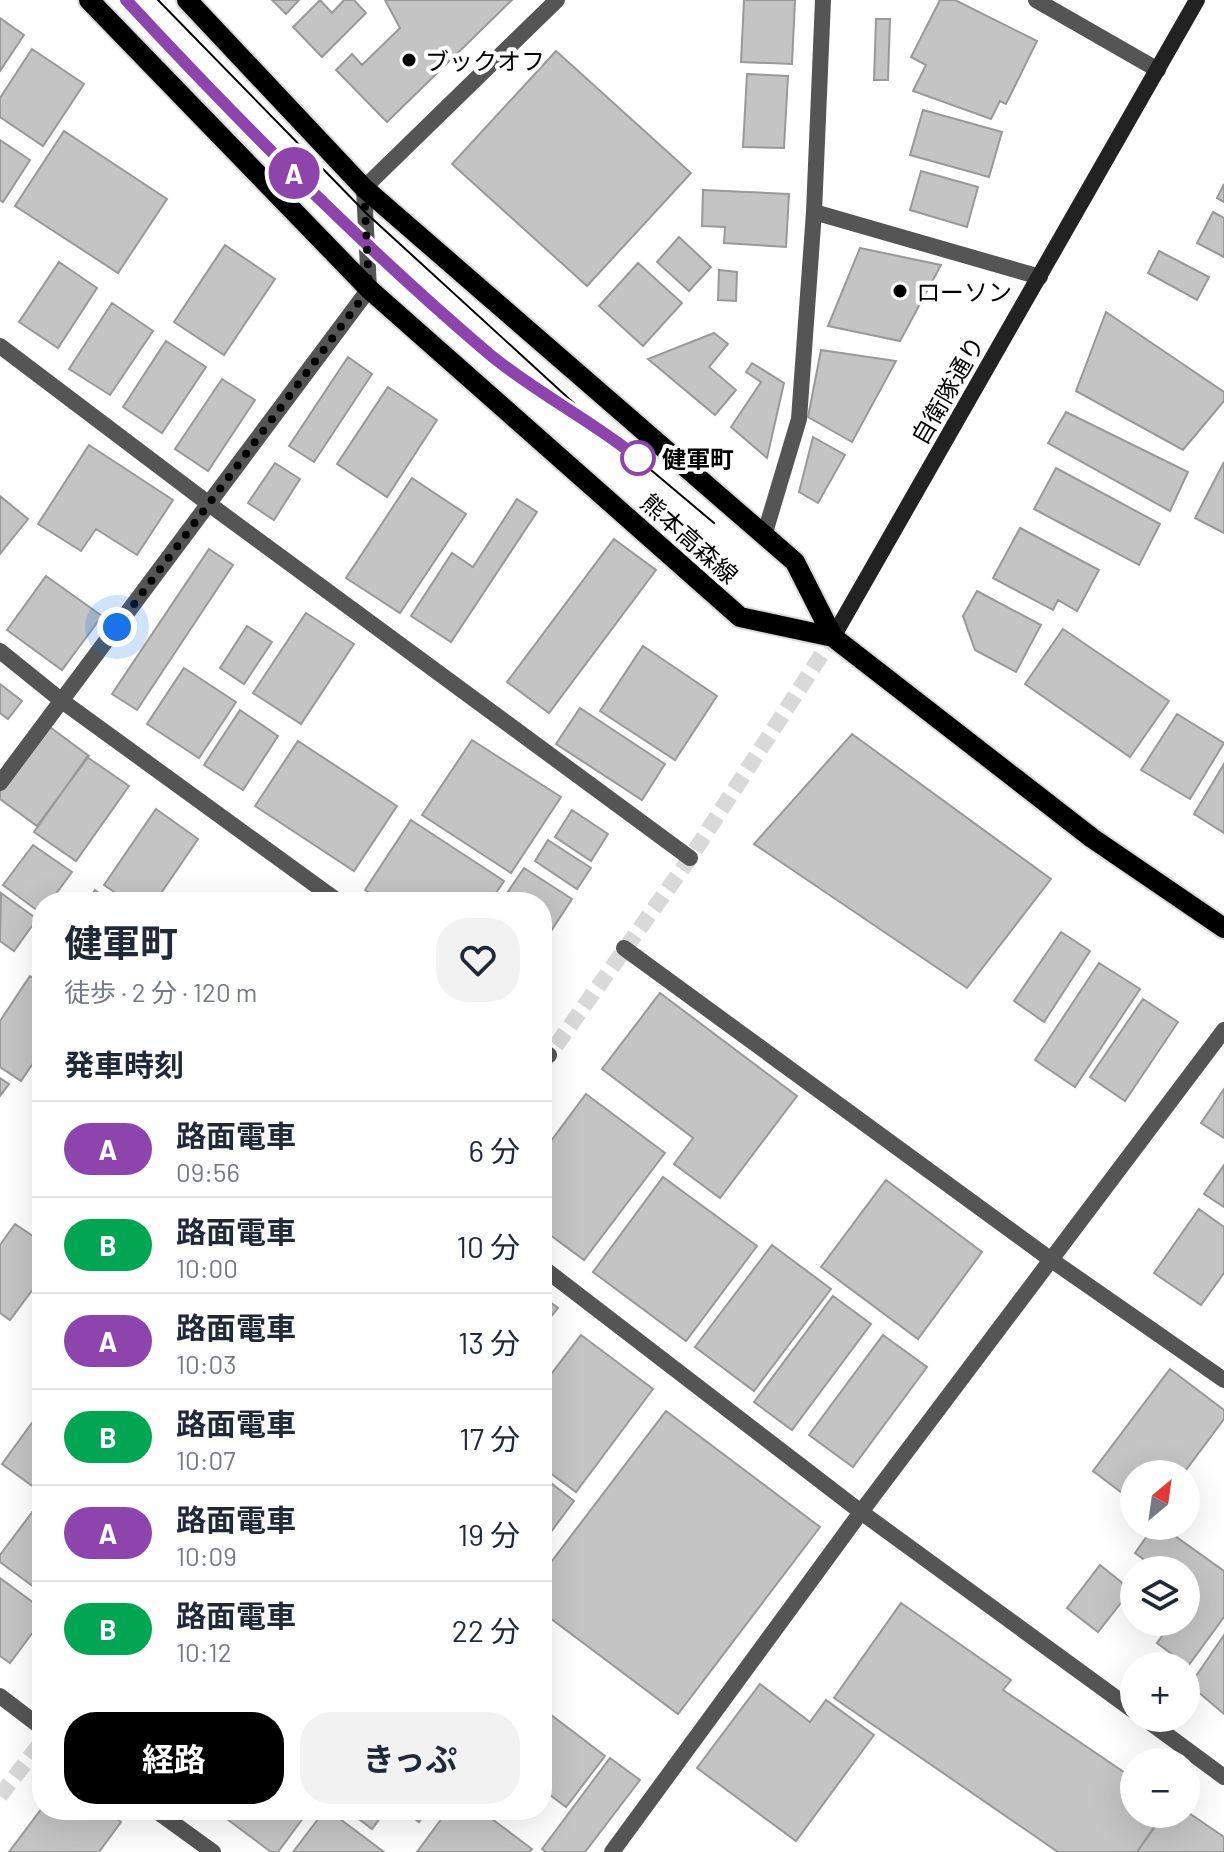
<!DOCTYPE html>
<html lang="ja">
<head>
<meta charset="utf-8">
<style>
	body { margin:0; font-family:Barlow,"Noto Sans JP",sans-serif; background:#f2f2f3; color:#1f2937; height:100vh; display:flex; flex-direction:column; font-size:30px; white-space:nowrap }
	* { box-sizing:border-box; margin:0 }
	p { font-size:26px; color:#747a83 }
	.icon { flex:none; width:44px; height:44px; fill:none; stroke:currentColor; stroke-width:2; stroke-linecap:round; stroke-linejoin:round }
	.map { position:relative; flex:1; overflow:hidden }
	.sheet { position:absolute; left:32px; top:892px; width:520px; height:928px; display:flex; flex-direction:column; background:#fff; border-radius:32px; box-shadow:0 8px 32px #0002 }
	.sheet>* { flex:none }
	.badge { padding:0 16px; border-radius:26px; font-size:28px; line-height:52px }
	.needle { width:52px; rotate:29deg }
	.buttons { position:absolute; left:1120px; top:1460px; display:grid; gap:16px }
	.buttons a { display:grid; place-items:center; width:80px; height:80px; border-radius:50%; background:#fff; box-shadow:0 8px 32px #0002; font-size:40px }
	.you { position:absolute; width:40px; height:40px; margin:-20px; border:6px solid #fff; border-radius:50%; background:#1a73e8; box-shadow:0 0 0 12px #1a73e833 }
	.map>.badge { position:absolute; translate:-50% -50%; box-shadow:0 0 0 4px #fff }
	h2 { padding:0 32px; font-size:30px; line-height:72px }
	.round { display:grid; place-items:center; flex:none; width:84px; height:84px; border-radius:32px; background:#f2f2f3 }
	.overview { display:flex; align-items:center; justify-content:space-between; height:136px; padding:0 32px }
	h1 { font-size:38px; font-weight:700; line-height:60px }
	.action { display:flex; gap:16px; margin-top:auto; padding:16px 32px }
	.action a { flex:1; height:92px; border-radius:32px; background:#000; color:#fff; font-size:32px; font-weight:700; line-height:92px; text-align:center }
	.action a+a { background:#f2f2f3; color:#1f2937 }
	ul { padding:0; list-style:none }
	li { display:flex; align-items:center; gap:24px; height:96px; padding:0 32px; border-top:2px solid #e0e1e3 }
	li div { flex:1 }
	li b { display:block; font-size:30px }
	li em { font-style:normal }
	li .badge { min-width:88px; font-weight:700; text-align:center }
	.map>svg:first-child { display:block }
	.building { fill:#c4c4c4; stroke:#999; stroke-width:2 }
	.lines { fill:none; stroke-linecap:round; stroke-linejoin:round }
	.secondary-tunnel { stroke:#d9d9d9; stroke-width:16; stroke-dasharray:16 8; stroke-linecap:butt }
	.primary-casing { stroke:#dbdbdb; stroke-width:24 }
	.lane { stroke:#555; stroke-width:16 }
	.street { stroke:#555; stroke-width:16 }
	.secondary { stroke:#222; stroke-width:16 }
	.primary { stroke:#000; stroke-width:20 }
	.tram { stroke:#000; stroke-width:2 }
	.line-casing { stroke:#fff; stroke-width:18 }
	.line { stroke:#8e44ad; stroke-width:12 }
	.walk { stroke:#000; stroke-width:8; stroke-dasharray:0 14.4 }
	.poi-dot { fill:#000; stroke:#fff; stroke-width:3 }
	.stop-dot { fill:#fff; stroke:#8e44ad; stroke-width:4 }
	.labels { text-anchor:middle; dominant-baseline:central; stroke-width:8; stroke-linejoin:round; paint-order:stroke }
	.poi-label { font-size:24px; fill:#000; stroke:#fff; text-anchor:start }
	.street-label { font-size:24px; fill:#000; stroke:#fff }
	.stop-label { font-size:24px; font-weight:bold; fill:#000; stroke:#fff; text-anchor:start }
</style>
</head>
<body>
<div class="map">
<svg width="1224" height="1852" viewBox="0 0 1224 1852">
	<rect width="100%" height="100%" fill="#fff"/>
	<!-- building -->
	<path class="building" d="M272 0H299L286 14Z
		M320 0 332 13 344 0H354L366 13 322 57 293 27Z
		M385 0H512L387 122 336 70 352 54 362 65 400 28Z
		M744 0H795L792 64 741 62Z
		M940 0H955L1037 41 1006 104 1000 101 991 119 913 91 926 65 911 57Z
		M0 18 24 35 0 71Z
		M876 19H890L888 80H874Z
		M32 49 84 84 43 146 0 117V98Z
		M556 51 691 173 587 286 452 164Z
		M747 74 788 76 784 148 743 147Z
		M923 110 1002 132 989 177 910 155Z
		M64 131 167 199 118 273 15 206Z
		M0 140 30 160 3 202 0 200Z
		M921 171 978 187 967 227 910 210Z
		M1224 184V202L1217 198Z
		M703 190 789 194 786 247 724 243 725 227 702 226Z
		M1213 212 1224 218V257L1197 243Z
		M679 237 711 267 689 291 657 262Z
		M225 245 275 279 224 355 174 322Z
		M860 248 941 265 900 341 828 326Z
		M1159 251 1209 277 1197 300 1148 273Z
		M59 262 97 288 58 348 19 322Z
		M638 263 682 303 643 346 599 306Z
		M719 270 737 272 736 301 718 300Z
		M112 303 153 331 110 395 69 369Z
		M1106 312 1224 392V401L1183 450 1076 391Z
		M714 333 728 344 709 367 736 390 715 415 648 359Z
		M166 341 206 367 162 433 123 407Z
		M821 350 896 361 852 442 808 417Z
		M348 357 372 374 314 462 289 446Z
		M752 363 784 383 767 458 731 427 761 382 746 372Z
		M222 379 255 400 208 471 175 449Z
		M388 387 437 420 387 497 337 464Z
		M1066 412 1188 472 1170 511 1048 443Z
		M813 437 845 455 818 503 799 492Z
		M89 445 173 500 137 555 96 529 81 551 38 524Z
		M1224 462V533L1195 518Z
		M275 463 300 479 274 520 248 503Z
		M1056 468 1160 524 1139 565 1034 509Z
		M412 478 466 514 400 613 346 578Z
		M0 496 28 519 0 554Z
		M517 499 537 512 451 642 411 616 452 553 473 567Z
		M1020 528 1099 570 1077 611 1058 600 1053 610 993 578Z
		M614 539 656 570 549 713 507 682Z
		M209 549 233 565 137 710 112 694Z
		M46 576 102 616 62 670 7 630Z
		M977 591 1041 625 1016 672 975 650 963 616Z
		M306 613 354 644 301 724 253 693Z
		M247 626 272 642 244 684 220 668Z
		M1063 629 1169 701 1130 757 1025 684Z
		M643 646 717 696 675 760 600 711Z
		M184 668 236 702 199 758 147 724Z
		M0 684 22 701 8 719 0 713Z
		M580 708 665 764 642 800 556 744Z
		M240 710 278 736 243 790 204 765Z
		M1177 714 1224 743 1190 799 1141 770Z
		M43 722 89 756 37 826 0 799V781Z
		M852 734 1051 879 967 988 754 844Z
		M472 740 561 797 511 873 422 815Z
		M298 741 397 806 354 871 255 806Z
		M87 757 129 786 76 861 34 832Z
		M1224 764V833L1194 814Z
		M156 809 198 839 155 902H129L104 885Z
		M572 810 608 834 591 861 555 837Z
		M411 820 504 881 490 902H383L365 890Z
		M548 840 591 868 577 889 535 861Z
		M33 845 72 872 50 902H42V914L3 885Z
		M524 868 572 899 542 945V902H501Z
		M95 890 111 902H87Z
		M1 893 37 919 14 951 0 941Z
		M1061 932 1090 951 1044 1022 1014 1001Z
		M1099 963 1140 989 1075 1087 1035 1060Z
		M30 976 42 984V1050L21 1081 0 1067V1021Z
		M660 993 797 1096 720 1198 674 1164 693 1138 602 1069Z
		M1143 999 1178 1022 1125 1101 1090 1077Z
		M0 1078 9 1084 0 1096Z
		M1224 1089V1138L1201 1123Z
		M586 1094 665 1153 584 1260 542 1229V1153Z
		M1224 1165V1207L1204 1194Z
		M663 1177 757 1246 686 1341 593 1272Z
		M886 1180 982 1252 918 1339 821 1267Z
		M1199 1209 1224 1227V1273L1201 1305 1154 1273Z
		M15 1224 42 1242V1277L10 1320 0 1313V1245Z
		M772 1245 831 1289 754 1391 695 1347Z
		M542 1296 558 1308 542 1328Z
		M833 1296 871 1324 792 1430 754 1402Z
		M581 1335 653 1389 576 1492 542 1467V1386Z
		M883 1335 927 1367 853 1467 809 1435Z
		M1170 1369 1224 1410V1419L1183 1474H1134V1502L1093 1471Z
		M42 1409V1493L2 1464Z
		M666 1411 820 1527 678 1714 542 1612V1574Z
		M542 1476 574 1501 542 1544Z
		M39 1503 42 1505V1593L0 1562V1555Z
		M1154 1526H1161L1224 1571V1617L1188 1666 1157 1643 1172 1622H1186V1603L1192 1594 1186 1590V1570H1158L1135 1553Z
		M1100 1565 1131 1590 1098 1632 1067 1608Z
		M0 1578 42 1609V1620L10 1663 0 1656Z
		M901 1603 1011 1680 1003 1690 1134 1779V1814H1164L1137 1852H1058L834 1698Z
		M1224 1635V1714L1190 1685Z
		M760 1684 810 1722 826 1700 874 1735 796 1841 697 1768Z
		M542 1708 605 1756 566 1807 542 1789Z
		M610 1758 640 1780 585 1852H546L542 1849Z
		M42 1808 105 1810 121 1822 99 1852H9Z
		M215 1810H309L278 1852H271Z
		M325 1810H328L384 1852H293Z
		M347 1810H386L372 1829Z
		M403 1810H428L419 1822Z
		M448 1810H480L532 1849 529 1852H417Z
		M1186 1811 1224 1837V1852H1137L1163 1814H1186Z"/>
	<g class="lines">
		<!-- secondary-tunnel -->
		<path class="secondary-tunnel" d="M542 1065 690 858 833 637
			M0 1796 42 1741"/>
		<!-- primary casing -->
		<g class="primary-casing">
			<path id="primary" d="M89 0 369 289 740 617 833 637
				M187 0 364 188 795 562 833 637 1092 838 1224 928"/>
		</g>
		<!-- lane -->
		<path class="lane" d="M814 212 1040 277
			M0 346 209 504 690 858
			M764 536 799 419 814 212 823 0"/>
		<!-- street -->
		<path class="street" d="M1036 0 1158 70
			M0 651 62 701 339 902
			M0 783 369 289 364 188 557 0
			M624 948 1050 1259 1224 1380
			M542 1050 549 1055
			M542 1267 861 1512 1134 1711
			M0 1696 42 1728
			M1144 1718 1224 1777
			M155 1810 213 1852
			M612 1852 861 1512 1224 1030"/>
		<!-- secondary -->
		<path class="secondary" d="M833 637 1197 0"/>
		<!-- primary -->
		<use href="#primary" class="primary"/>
		<!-- tram -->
		<path class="tram" d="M126 0C253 137 394 292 550 395
			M158 0 366 213 601 428 714 523"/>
	</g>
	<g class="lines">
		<!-- line casing -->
		<g class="line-casing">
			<path id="line" d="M126 0C241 124 360 244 488 353 533 391 591 420 638 458"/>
		</g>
		<!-- line -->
		<use href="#line" class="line"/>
		<!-- walk -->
		<path class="walk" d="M117 627 369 289 364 188 646 433 638 458"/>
	</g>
	<!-- markers -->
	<g class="poi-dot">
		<circle cx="409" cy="60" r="8"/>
		<circle cx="900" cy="291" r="8"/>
	</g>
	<circle class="stop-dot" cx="638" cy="458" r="16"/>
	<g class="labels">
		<!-- poi labels -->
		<g class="poi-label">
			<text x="425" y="60">ブックオフ</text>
			<text x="916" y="291">ローソン</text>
		</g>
		<!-- street labels -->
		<g class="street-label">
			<text transform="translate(947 390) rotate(-60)">自衛隊通り</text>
			<text transform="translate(690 538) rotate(42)">熊本高森線</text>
		</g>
		<!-- stop labels -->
		<g class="stop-label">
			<text x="662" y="458">健軍町</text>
		</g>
	</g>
</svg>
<div class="buttons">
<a><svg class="needle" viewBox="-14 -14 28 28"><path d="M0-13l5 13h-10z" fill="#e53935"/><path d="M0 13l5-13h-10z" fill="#747a83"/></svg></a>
<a><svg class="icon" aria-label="layers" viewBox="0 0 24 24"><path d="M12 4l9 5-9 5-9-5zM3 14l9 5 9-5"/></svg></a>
<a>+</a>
<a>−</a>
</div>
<div class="you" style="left:117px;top:627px"></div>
<b class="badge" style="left:294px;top:173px;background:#8e44ad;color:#fff">A</b>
<section class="sheet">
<div class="overview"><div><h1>健軍町</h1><p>徒歩 · 2 分 · 120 m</p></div><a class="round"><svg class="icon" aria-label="heart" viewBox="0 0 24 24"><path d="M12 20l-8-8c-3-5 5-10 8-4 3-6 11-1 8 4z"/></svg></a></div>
<h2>発車時刻</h2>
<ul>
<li><span class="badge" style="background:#8e44ad;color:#fff">A</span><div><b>路面電車</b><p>09:56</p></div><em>6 分</em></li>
<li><span class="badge" style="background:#00a651;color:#fff">B</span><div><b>路面電車</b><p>10:00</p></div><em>10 分</em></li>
<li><span class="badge" style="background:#8e44ad;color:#fff">A</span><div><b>路面電車</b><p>10:03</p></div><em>13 分</em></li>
<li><span class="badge" style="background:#00a651;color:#fff">B</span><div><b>路面電車</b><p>10:07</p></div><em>17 分</em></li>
<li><span class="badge" style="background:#8e44ad;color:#fff">A</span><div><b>路面電車</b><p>10:09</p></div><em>19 分</em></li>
<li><span class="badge" style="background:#00a651;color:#fff">B</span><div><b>路面電車</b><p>10:12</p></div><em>22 分</em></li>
</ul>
<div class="action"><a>経路</a><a>きっぷ</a></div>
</section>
</div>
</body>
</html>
